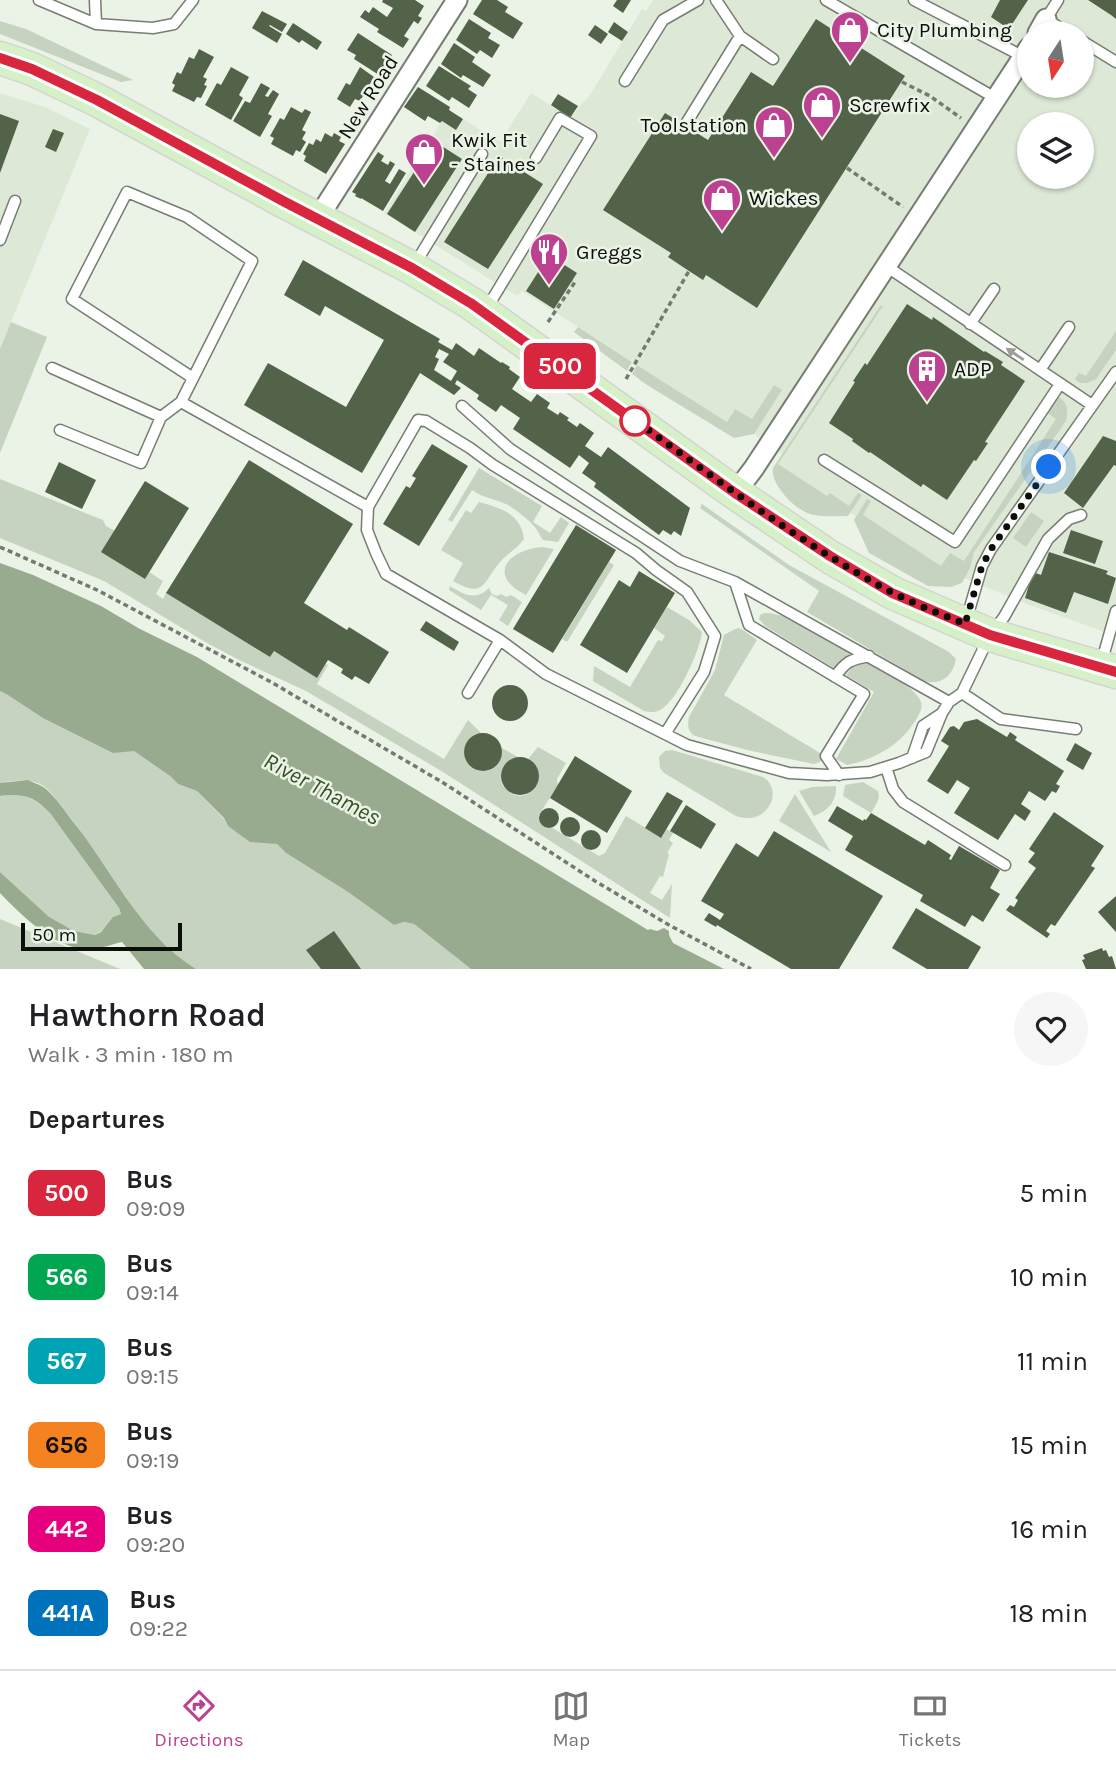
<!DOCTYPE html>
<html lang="en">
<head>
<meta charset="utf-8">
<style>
	body { margin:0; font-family:Karla,sans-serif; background:#f6f6f6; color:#202124; height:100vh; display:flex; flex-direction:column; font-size:26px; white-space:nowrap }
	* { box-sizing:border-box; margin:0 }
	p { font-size:23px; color:#757577 }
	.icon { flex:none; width:38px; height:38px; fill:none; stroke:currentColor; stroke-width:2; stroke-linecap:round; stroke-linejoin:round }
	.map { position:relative; height:969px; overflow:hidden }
	.details { display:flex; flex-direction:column; background:#fff; flex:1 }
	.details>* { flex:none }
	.badge { padding:0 14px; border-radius:10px; font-size:24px; line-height:46px }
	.needle { width:46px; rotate:192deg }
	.fabs { position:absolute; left:1017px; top:21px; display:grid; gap:14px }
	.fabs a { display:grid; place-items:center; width:77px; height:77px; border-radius:50%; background:#fff; box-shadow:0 2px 5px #0004; font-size:35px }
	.scale { position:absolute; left:21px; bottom:18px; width:161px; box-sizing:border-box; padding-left:7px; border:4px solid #0c0e0a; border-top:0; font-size:19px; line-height:24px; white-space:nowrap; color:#0c0e0a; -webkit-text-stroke:5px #ebf3e6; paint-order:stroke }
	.you { position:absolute; width:35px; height:35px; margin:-18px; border:5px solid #fff; border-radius:50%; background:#1a73e8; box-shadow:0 0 0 10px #1a73e833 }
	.map>.badge { position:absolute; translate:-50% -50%; box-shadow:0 0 0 4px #fff }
	h2 { padding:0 28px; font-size:26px; line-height:63px }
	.round { display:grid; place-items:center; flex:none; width:74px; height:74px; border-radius:37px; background:#f6f6f6 }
	.summary { display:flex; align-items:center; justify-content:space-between; height:119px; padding:0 28px }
	h1 { font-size:33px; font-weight:600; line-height:52px }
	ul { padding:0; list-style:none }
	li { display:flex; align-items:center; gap:21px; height:84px; padding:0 28px }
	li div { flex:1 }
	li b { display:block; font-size:26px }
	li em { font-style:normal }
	li .badge { min-width:77px; font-weight:700; text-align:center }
	.tab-bar { display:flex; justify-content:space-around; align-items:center; height:98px; border-top:2px solid #e0e0e0; background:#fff; font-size:19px; color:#757577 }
	.tab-bar a { display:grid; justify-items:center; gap:4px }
	.tab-bar .on { color:#bd4191 }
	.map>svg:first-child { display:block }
	.built { fill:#dde9d6; fill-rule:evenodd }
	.green { fill:#c7d3c1 }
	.water { fill:#99ab8f }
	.building { fill:#536349; fill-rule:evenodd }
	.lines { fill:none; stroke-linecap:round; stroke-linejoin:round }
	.lane-casing { stroke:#767d72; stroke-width:13 }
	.street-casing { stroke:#767d72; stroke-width:23 }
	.primary-casing { stroke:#d3d4d3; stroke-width:35 }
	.path { stroke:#757a71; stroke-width:3.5; stroke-dasharray:5 3.5; stroke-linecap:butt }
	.lane { stroke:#fff; stroke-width:10 }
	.street { stroke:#fff; stroke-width:19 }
	.primary { stroke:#d6f1c7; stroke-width:32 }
	.oneway { fill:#9e9f9d }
	.line-casing { stroke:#fff; stroke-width:16 }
	.line { stroke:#d7263d; stroke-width:10 }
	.walk { stroke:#0c0e0a; stroke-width:7; stroke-dasharray:0 12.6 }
	.stop-dot { fill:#fff; stroke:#d7263d; stroke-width:3.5 }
	.labels { text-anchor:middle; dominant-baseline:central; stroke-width:5; stroke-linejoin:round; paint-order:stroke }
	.poi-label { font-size:21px; fill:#0c0e0a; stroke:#ebf3e6; text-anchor:start }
	.street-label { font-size:21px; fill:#0c0e0a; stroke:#ebf3e6 }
	.water-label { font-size:23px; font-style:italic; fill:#365125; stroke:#ebf3e6 }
</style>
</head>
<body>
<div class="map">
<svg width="1116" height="969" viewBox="0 0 1116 969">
	<rect width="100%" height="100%" fill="#ebf3e6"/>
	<!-- built -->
	<path class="built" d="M653 0H1116V636L1024 603 954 574 775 469 783 455 754 434 747 435 522 291 517 296 384 213 442 121 456 130 463 119 500 142 531 93 570 117 590 95 642 9 646 11ZM1029 33H1082V86H1029ZM1029 124H1082V177H1029Z
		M0 93 45 107 90 129 0 349Z"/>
	<!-- green -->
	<path class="green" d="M0 21 26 29 133 80 121 82 0 34Z
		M881 305 883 306 778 464 827 496 830 493 849 506 858 493 862 495 848 516C837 516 825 517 814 515 798 513 770 485 773 468Z
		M11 322 47 337 0 453V349Z
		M578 327 632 362 627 371 574 332Z
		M1116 331V350L1096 379 1087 383H1080L1075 379 1079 373 1086 376Z
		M637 365 727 422 735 409 752 419 774 385 782 390 754 434 734 438 647 385 632 374Z
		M1056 396C1067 400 1069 410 1066 421L974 552 970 568 962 583 951 587 928 586 869 553 854 520 867 499 871 501 863 515 941 566 950 553 964 561 1056 419 1043 410Z
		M479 468 542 506 533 522 550 533 561 517 569 523 558 542 543 540C539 535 538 530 534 526 529 520 515 509 508 505 496 499 483 498 472 490L452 522 448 520Z
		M0 479 103 520 106 526 115 531 145 579 149 572 163 581 156 594 163 599 166 593 270 657 274 651 317 677 326 664 328 665 317 684 444 759 468 720 482 734C474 735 467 739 465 747 457 774 503 783 502 748L518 757C509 760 501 765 501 776 500 781 502 786 507 790 527 809 554 776 528 759L538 747 566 763 557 779 558 785 539 815 541 821 599 856 605 853 626 816 661 837 666 829 673 833 669 840 673 843 667 853 669 854 663 877 660 876 650 893 662 900 672 884 670 918 443 772 306 691 239 660 207 643 104 581 0 538Z
		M479 502C501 508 521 514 524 539 518 548 507 554 500 562 482 583 485 599 453 581L463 563 441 550 466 510 471 513Z
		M702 504 789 565 949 652 956 659C953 676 941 686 924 681L807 612 819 591 700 508Z
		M1031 512 1044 521 1026 547 1013 538Z
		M542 547 554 549 526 595C486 575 508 550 542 547Z
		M609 562 614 565 567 642 562 639Z
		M450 586C464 595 476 601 489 588L492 594 497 596 501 594 506 597 511 595 522 602 508 626 499 620 508 605 491 595 481 610 449 590Z
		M667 607 689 620 702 632C700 650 677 702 660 710 655 713 649 712 644 711L593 681 594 666 630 687 658 640 662 641 665 636 654 628Z
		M764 613C794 613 827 639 853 654L842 658 834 668 765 626 759 619 760 615Z
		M739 628 743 630 757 640 724 695 825 756 820 762 814 764 747 750 695 736C688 732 687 725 689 717L715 670 724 635 735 629Z
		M865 661C881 671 908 682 919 698 924 705 921 711 917 718 901 745 876 759 847 765L836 759 874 692 846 675 854 665Z
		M0 691 134 751 170 776 178 784 197 791 224 819 228 826 277 844 286 853 348 892 394 925 404 922 414 924 471 969H196C139 934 111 868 70 817 62 808 55 796 46 788 32 777 16 781 0 783Z
		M672 750 763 777C785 791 767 827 736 816L664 773 660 768 659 757 665 751Z
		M863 782 878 791C881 799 875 806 871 813L843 796 845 785Z
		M836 786C837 801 828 811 814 816L799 791 812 787Z
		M17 794C31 797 40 803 50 813L119 908 121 914C110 919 106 929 95 935L74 931 49 918 0 872V796Z
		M795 794 831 852 779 821Z
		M0 919 120 969H0Z"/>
	<!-- water -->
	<path class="water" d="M0 563 33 575 101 606 140 629 197 657 648 930 650 929 657 931 664 928 669 931V935L673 943 724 969H471L414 924 404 922 394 925 348 892 286 853 277 844 250 842 228 826 224 818 197 791 178 784 170 776 134 751 113 753 43 718 8 695 0 691Z
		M28 780C34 783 42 785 47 790 56 798 64 810 71 819 112 869 139 934 196 969H144L122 942C113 944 103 948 94 949 59 953 22 916 0 893V872L49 917 74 931 95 935 101 932 113 917 121 914 119 908 50 813C33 796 24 793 0 796V783Z"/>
	<!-- building -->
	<path class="building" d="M383 0H415L424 6 418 16 422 18 418 24 414 21 404 36 409 39 403 48 377 32 379 29 360 17 365 10 369 13 373 7 387 17 393 8 382 2Z
		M482 0H497L508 7 505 12 523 23 513 39 473 14Z
		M617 0H631L623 13 613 6Z
		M1000 0H1028L1009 29 991 17Z
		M1088 0H1116V19L1111 15Z
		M262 11 287 24 282 32 270 25 269 26 282 34 277 43 252 28Z
		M469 19 491 33 488 38 500 45 492 58 480 50 477 54 456 40Z
		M816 19 905 76 757 308 706 275 703 280 689 271 668 257 671 253 603 210 665 113 708 140 751 72 773 86Z
		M614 22 628 32 622 41 608 32Z
		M293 23 322 42 317 50 302 40 299 43 286 34Z
		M595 25 608 34 601 44 588 35Z
		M358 33 392 55 379 75 354 59 356 55 347 50Z
		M454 43 475 57 472 62 491 75 483 87 463 75 461 78 441 64Z
		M199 49 214 57 203 77 207 79 204 85 207 86 201 98 197 97 194 102 172 91 175 85 172 83 177 72 181 74 189 57 194 59Z
		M439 66 471 86 468 89 477 95 469 108 452 97 449 101 426 86Z
		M231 67 249 77 239 95 243 98 231 120 205 105 217 83 221 85Z
		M360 67 374 77 360 101 355 99 350 107 337 99 346 83 350 85Z
		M261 83 270 88 265 96 268 97 273 90 279 94 268 114 272 116 260 137 233 121 245 101 250 103Z
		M418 87 450 107 449 110 463 119 456 130 442 121 440 123 428 116 425 121 404 107Z
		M558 94 578 106 570 118 551 105Z
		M291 107 302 113 305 109 311 112 302 130 306 132 302 139 306 142 300 152 296 150 293 156 271 144 274 138 270 136 280 118 284 120Z
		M0 114 19 121 0 173Z
		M53 129 64 133 56 152 45 147Z
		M325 133 332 137 334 133 341 137 339 141 345 144 326 174 304 161 306 156 303 154 309 143 313 145 316 139 321 142Z
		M434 141 462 159 415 232 387 214Z
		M378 152 384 156 381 161 388 165 390 161 395 164 385 181 390 184 399 169 406 173 383 211 361 198V199L355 196 356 194 352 192Z
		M499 156 543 184 488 269 444 242Z
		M549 255 577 273 554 309 526 291Z
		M303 260 440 339 438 342 452 350 456 343 474 356 479 348 501 363 502 362 510 367 509 369 520 377 512 389 531 402 537 394 550 403 547 408 558 415 560 412 569 418 567 420 577 427 580 423 594 433 585 446 601 457 608 447 690 508 681 536 674 531 671 535 663 530 659 535 594 487 596 483 582 473 589 463 579 455 570 468 513 429 520 418 501 405 496 412 477 399 479 395 457 380 455 384 461 388 454 395 420 373 362 473 244 405 268 363 346 407 384 340 325 306 320 316 284 295ZM439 349 449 354 443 362 457 371 451 381 434 370 439 359 435 357Z
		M907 304 932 320 933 317 984 352 985 351 1003 362 1001 365 1025 381 985 442 988 443 976 461 974 460 947 500 923 484 921 487 870 452 869 453 852 441 853 439 829 423 855 382 853 381 865 363 867 365Z
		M1103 436 1116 441V466L1114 465 1083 508 1064 493Z
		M432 444 468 466 419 546 383 524 406 486 410 488 416 478 412 476Z
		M249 460 353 524 304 603 347 630 349 627 389 652 369 684 355 676 352 680 341 673 343 669 328 660 317 678 274 651 270 657 166 593Z
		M59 462 96 480 82 509 45 492Z
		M145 481 189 508 145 579 101 552Z
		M576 525 616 550 553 653 513 629Z
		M1071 530 1103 541 1095 564 1063 553Z
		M1049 552 1108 571 1106 574 1116 578 1108 604 1074 592 1066 613 1025 598 1033 572 1041 575Z
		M639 571 675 593 627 673 580 645 619 580 630 587Z
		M426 621 459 642 454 651 420 630Z
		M492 703a18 18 0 1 1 36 0a18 18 0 1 1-36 0Z
		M977 719 1007 737 1010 732 1017 737 1015 740 1064 771 1056 784 1060 786 1056 793 1052 791 1045 801 1029 791 1021 804 1031 811 1025 821 1015 814 998 840 954 813 970 788 957 780 948 794 927 781 949 746 941 741 950 727 954 726 959 730 964 722Z
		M464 752a19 19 0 1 1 38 0a19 19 0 1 1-38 0Z
		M1075 743 1092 753 1083 770 1066 760Z
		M575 756 632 791 607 833 550 798Z
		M501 776a19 19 0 1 1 38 0a19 19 0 1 1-38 0Z
		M667 792 683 801 661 838 645 828Z
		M686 805 716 824 701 849 670 831Z
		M837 806 863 821 864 819 866 820 871 813 925 845 928 840 951 855 949 859 951 860 959 846 1000 870 990 888 1000 894 983 922 972 915 965 927 920 901 923 895 845 850 853 836 828 821Z
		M539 818a10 10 0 1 1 20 0a10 10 0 1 1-20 0Z
		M1054 812 1104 846 1091 866 1095 868 1055 926 1051 924 1046 931 1050 934 1047 938 1006 910 1010 905 1014 907 1018 900 1015 898 1036 868 1028 862 1035 853 1029 849Z
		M560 827a10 10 0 1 1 20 0a10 10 0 1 1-20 0Z
		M581 840a10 10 0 1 1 20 0a10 10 0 1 1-20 0Z
		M774 831 883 896 839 969H791L717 925 716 927 704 920 709 913 720 920 724 914 701 901 736 843 758 857Z
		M1116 896V932L1098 912Z
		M916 908 981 947 968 969H927L892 948Z
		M334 931 361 969H321L306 950Z
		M1102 948 1103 951 1106 950 1109 957 1112 956 1116 969H1086L1082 960 1085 959 1083 955Z"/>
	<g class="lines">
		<!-- lane casing -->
		<g class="lane-casing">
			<path id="lane" d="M39 0 96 24 95 0
				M716 0 740 36 773 59
				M826 0 997 99
				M914 0 1024 57
				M1058 0 1046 19 1068 33
				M96 24 153 28 174 24 193 0
				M1082 41 1116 62
				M625 81 663 20 698 0
				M687 122 740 36
				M0 240 15 201
				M415 264 482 154
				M886 266 1092 405
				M487 308 591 136 560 118 536 158
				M970 324 994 289
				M52 368 161 417 181 402 368 507
				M1040 370 1069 327
				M181 402 252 261 187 217 127 192 72 299 193 378
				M462 406 510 449 680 561 735 582 949 702
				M60 430 141 463 161 417
				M824 460 955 542 1060 384
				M735 582 749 625 864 694 826 756 839 775
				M966 621 982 566 991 549 1116 372
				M1101 664 1116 611
				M835 677C846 661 850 660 869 656
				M468 693 500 640
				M962 693 1001 719 1076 729
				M665 734 704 672 715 636 687 592 656 570 636 553 493 465 470 448 426 421 418 420 368 507 367 530 376 553 386 574 500 640 546 674 687 745 789 773 827 775 870 772 899 763 926 752 942 713 949 702 962 693 990 635 1004 617 1048 539 1069 519 1081 515
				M912 758 923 726 941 714
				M886 767 893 789 903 802 1005 865"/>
		</g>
		<!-- street casing -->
		<g class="street-casing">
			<path id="street" d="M1038 33 1046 19
				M318 218 457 0
				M735 493 754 468 1029 48"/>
		</g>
		<!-- primary casing -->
		<g class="primary-casing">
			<path id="primary" d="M0 58 32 69 97 100 283 201 412 268 472 304 735 493 830 557 893 593 990 635 1116 672"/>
		</g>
		<!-- path -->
		<path class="path" d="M902 82 930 96 961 118
			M847 168 903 207
			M548 322 575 282 572 281
			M626 379 689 271
			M0 547 97 590 271 682 442 782 595 881 669 925 751 969"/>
		<!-- lane -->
		<use href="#lane" class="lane"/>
		<!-- street -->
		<use href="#street" class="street"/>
		<!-- primary -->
		<use href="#primary" class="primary"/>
	</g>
	<!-- one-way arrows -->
	<defs><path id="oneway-solid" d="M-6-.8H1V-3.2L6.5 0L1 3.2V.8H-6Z" transform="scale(1.75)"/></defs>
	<use class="oneway" href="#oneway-solid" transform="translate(1015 354) rotate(-146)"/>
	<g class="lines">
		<!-- line casing -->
		<g class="line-casing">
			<path id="line" d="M0 58 32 69 97 100 283 201 412 268 472 304 735 493 830 556 892 593 990 635 1116 672"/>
		</g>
		<!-- line -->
		<use href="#line" class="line"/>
		<!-- walk -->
		<path class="walk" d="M635 421 632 418C716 479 799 542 891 592 915 604 940 614 965 624L982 566 991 549 1049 467"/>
	</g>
	<!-- icons -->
	<defs>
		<g id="shop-pin" transform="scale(2.0125)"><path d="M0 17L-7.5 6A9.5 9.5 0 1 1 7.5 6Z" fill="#bd4191" stroke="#ebf3e6"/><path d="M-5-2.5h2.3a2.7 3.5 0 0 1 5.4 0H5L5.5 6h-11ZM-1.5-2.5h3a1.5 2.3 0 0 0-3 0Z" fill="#fff"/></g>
		<g id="restaurant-pin" transform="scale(2.0125)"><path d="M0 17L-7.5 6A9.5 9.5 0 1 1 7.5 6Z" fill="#bd4191" stroke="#ebf3e6"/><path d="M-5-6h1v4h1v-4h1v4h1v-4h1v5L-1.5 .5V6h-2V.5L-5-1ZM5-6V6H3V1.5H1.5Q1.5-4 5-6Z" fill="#fff"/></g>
		<g id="building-pin" transform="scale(2.0125)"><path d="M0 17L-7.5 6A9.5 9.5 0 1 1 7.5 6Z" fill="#bd4191" stroke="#ebf3e6"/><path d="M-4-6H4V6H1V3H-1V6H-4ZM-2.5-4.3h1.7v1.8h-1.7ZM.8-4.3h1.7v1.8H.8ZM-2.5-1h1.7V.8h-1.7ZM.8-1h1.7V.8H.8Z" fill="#fff"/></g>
	</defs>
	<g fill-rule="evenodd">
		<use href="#shop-pin" x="850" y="30"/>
		<use href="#shop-pin" x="822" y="105"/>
		<use href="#shop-pin" x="774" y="125"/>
		<use href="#shop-pin" x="424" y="152"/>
		<use href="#shop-pin" x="722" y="198"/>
		<use href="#restaurant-pin" x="549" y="252"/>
		<use href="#building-pin" x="927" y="369"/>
	</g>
	<!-- markers -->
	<circle class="stop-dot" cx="635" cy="421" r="14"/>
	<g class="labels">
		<!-- poi labels -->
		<g class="poi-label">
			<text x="877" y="30">City Plumbing</text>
			<text x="849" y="105">Screwfix</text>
			<text x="747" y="125" text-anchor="end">Toolstation</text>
			<text x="451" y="140">Kwik Fit<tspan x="451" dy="24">- Staines</tspan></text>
			<text x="749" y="198">Wickes</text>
			<text x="576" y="252">Greggs</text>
			<text x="954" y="369">ADP</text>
		</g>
		<!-- street labels -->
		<g class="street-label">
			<text transform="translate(368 97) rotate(-58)">New Road</text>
		</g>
		<!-- water labels -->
		<g class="water-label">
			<text transform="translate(322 789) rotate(28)">River Thames</text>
		</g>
	</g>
</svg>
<div class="fabs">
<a><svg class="needle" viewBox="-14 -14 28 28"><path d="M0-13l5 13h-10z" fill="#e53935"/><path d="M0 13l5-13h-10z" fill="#757577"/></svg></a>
<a><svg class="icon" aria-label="layers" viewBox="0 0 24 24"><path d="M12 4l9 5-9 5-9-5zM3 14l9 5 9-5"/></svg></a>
</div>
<div class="scale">50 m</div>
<div class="you" style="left:1049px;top:467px"></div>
<b class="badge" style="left:560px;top:366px;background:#d7263d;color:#fff">500</b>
</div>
<section class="details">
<div class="summary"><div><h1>Hawthorn Road</h1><p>Walk · 3 min · 180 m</p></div><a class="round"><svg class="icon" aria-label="heart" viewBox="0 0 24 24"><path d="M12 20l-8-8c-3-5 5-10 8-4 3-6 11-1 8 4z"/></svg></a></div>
<h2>Departures</h2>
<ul>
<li><span class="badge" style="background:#d7263d;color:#fff">500</span><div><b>Bus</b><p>09:09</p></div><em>5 min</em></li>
<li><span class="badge" style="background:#00a651;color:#fff">566</span><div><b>Bus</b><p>09:14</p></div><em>10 min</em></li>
<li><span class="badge" style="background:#00a3b4;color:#fff">567</span><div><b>Bus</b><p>09:15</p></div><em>11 min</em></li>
<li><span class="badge" style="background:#f58220;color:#111">656</span><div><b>Bus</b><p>09:19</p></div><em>15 min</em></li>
<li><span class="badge" style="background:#e6007e;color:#fff">442</span><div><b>Bus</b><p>09:20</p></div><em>16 min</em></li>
<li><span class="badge" style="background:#0072bc;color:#fff">441A</span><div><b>Bus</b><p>09:22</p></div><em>18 min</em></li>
</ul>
</section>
<nav class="tab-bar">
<a class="on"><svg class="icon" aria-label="directions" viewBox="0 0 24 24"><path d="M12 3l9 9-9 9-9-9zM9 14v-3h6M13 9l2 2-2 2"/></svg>Directions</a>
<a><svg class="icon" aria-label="map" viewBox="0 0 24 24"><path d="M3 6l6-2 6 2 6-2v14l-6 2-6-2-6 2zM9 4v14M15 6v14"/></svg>Map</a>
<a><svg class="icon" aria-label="tickets" viewBox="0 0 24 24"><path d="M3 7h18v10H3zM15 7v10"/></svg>Tickets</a>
</nav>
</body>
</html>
